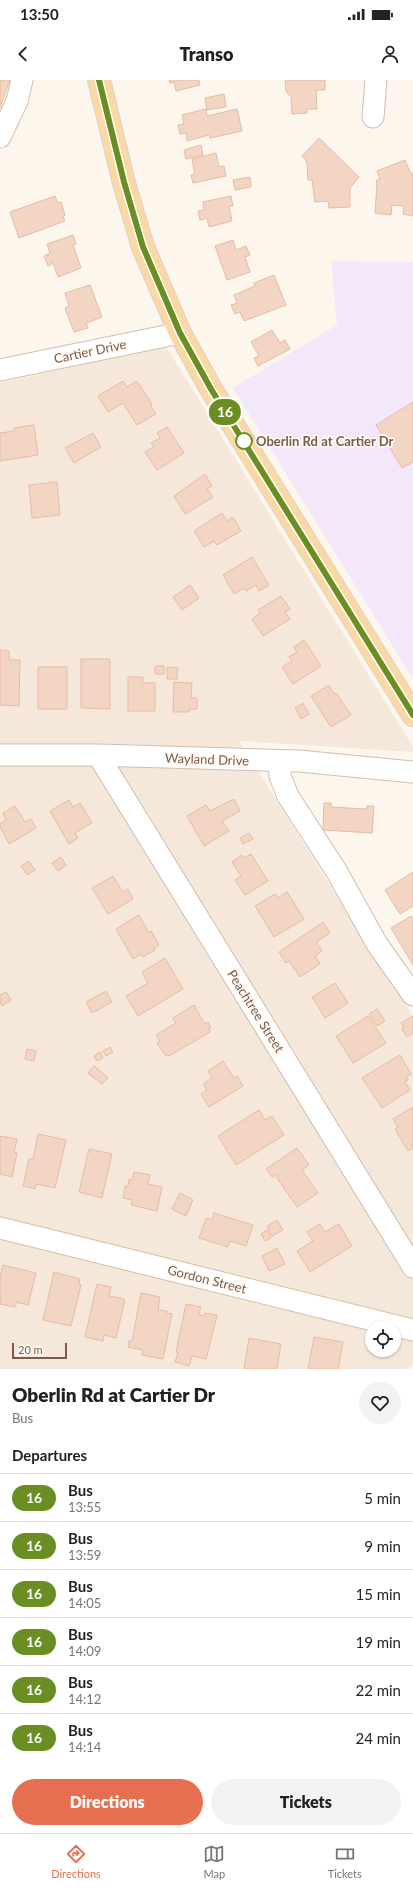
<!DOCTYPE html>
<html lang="en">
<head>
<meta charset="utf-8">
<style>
	body { margin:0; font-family:Lato,sans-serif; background:#f2f2f2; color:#222; height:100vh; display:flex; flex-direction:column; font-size:15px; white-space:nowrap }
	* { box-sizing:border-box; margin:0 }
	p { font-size:13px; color:#767676 }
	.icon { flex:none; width:22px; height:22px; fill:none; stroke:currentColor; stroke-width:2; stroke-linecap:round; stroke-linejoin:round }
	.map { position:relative; height:1289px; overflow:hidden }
	.details { display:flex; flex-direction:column; background:#fff; flex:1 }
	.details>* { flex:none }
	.badge { padding:0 8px; border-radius:13px; font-size:14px; line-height:26px }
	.buttons { position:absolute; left:365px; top:1241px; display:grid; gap:8px }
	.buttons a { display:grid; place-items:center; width:36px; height:36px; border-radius:50%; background:#fff; box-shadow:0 1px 3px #0004; font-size:20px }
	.scale { position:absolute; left:12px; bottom:10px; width:55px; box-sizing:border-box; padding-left:4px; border:2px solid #7a5c4d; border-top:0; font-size:11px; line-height:14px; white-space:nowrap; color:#7a5c4d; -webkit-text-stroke:3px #fffaf3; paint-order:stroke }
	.map>.badge { position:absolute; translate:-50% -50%; box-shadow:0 0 0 2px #fff }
	h2 { padding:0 12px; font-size:15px; line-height:36px }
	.round { display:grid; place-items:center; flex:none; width:42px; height:42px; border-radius:21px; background:#f2f2f2 }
	.headline { display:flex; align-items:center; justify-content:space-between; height:68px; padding:0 12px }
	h1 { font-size:19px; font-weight:800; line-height:30px }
	.primary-button { display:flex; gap:8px; margin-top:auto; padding:8px 12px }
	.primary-button a { flex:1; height:46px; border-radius:24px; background:#e76f51; color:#fff; font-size:16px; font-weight:800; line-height:46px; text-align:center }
	.primary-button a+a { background:#f2f2f2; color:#222 }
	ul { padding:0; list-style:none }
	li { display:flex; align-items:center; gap:12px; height:48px; padding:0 12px; border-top:1px solid #e0e0e0 }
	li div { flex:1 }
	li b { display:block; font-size:15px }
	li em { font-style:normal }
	li .badge { min-width:44px; font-weight:700; text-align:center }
	.status { display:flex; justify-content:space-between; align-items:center; height:28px; padding:0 20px; background:#fff; direction:ltr }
	.status svg { height:11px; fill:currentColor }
	header { display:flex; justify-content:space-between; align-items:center; height:52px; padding:0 12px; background:#fff; font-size:18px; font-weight:800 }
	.dock { display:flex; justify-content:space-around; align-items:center; height:56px; border-top:1px solid #e0e0e0; background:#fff; font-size:11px; color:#767676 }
	.dock a { display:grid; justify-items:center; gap:2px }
	.dock .on { color:#e76f51 }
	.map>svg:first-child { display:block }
	.residential { fill:#f5e8da; fill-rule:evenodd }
	.education { fill:#f3e8fa }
	.building { fill:#f3d5c3; stroke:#e6bba3 }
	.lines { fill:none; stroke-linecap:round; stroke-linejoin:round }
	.minor-casing { stroke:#d1beb0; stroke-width:23 }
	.major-casing { stroke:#dad1cd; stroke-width:24 }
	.minor { stroke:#fff; stroke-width:21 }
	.major { stroke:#fbd9a5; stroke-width:22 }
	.line-casing { stroke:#fff; stroke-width:9 }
	.line { stroke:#6b8e23; stroke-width:6 }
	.stop-dot { fill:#fff; stroke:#6b8e23; stroke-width:2 }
	.labels { text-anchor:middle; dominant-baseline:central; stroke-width:3.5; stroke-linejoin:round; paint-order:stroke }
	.street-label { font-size:13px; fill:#7a5c4d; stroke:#fffaf3 }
	.stop-label { font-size:13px; font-weight:bold; fill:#7a5c4d; stroke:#fffaf3; text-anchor:start }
</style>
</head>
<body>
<div class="status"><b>13:50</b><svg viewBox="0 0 49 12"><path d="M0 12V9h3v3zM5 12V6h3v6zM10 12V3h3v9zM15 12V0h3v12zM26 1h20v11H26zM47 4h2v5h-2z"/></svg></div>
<header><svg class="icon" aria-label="back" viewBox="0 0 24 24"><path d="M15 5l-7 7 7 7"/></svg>Transo<svg class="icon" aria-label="person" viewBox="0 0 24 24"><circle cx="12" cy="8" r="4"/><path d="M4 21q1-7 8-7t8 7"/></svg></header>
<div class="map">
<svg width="413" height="1289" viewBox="0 0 413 1289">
	<rect width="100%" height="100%" fill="#fdf6ec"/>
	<!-- residential -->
	<path class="residential" d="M165 265 413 667V672L239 661 413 936V1285L406 1289H0V302L23 298ZM372 1248H394V1270H372Z"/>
	<!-- education -->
	<path class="education" d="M331 181 413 182V599L233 308 337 245Z"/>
	<!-- building -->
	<path class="building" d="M0 0H10L0 27Z
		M169 0H199L200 5 176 11 174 2 170 3Z
		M285 0H325V10H316L317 29H307V33L292 34 291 15H289L286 11Z
		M224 14 226 27 207 30 205 18Z
		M206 29 207 36 237 29 242 51 210 58 209 55 187 61 186 53 180 54 178 45 184 44 182 35Z
		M319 58 359 97 350 108V127L329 128 328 121 315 122 312 100H308L307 82 302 76Z
		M201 65 203 75 186 79 184 70Z
		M216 73 219 87 224 86 226 96 193 103 191 95 195 94 192 79Z
		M405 80 410 92 413 94V136L403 134 404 126 392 125 391 135 375 133 377 104 376 101 380 98 377 91Z
		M250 97 251 107 235 110 233 100Z
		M55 116 58 123 61 122 65 135 63 137 65 141 19 158 10 132Z
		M231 116 233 126H229L232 141 209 147 207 138 200 140 198 131 204 130 203 122Z
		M73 155 76 164 73 165 81 188 58 197 53 183 48 186 44 176 50 173 47 164Z
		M233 160 236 170 246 166 250 175 245 177 250 192 227 200 215 166Z
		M274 195 286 225 244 241 240 232 235 234 231 225 237 223 234 215 255 206 254 203Z
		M90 205 102 237 86 243 88 248 74 252 65 228 69 226 65 213Z
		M272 250 280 263 285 260 290 269 258 286 254 278 259 276 251 262Z
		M123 301 127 307 137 301 152 324 150 325 156 334 137 345 123 323 108 332 98 316Z
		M413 322V382L402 388 376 345Z
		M34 345 38 375 0 381V353L14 351V348Z
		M167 347 184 373 157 390 145 372 154 367 151 363 160 358 157 353Z
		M93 353 101 367 74 383 65 368Z
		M205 394 212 406 207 409 213 417 185 434 174 416Z
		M57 402 60 435 32 438 29 405Z
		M222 433 227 441 233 437 241 451 217 465 214 461 204 467 194 451Z
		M252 477 269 505 259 511 256 505 246 511 244 508 234 514 223 495Z
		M190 505 199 518 182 530 173 517Z
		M281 516 290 529 285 532 290 539 263 556 252 539 260 533 258 530Z
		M304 560 321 586 293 604 282 587 292 581 289 577 297 572 294 567Z
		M0 570 9 571V580H20L19 626 0 625Z
		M81 579H110V629L81 628Z
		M155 586H164V594H155Z
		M38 587H67V629H38Z
		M167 587 178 588 177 599H167Z
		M128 597H143L142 603H155V631H128Z
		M174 602 192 603 191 618H197V629H189V632H173Z
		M329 605 334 614 336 613 351 635 331 647 311 616Z
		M303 623 309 634 301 639 295 628Z
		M234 719 240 731 222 741 229 751 204 766 187 736 206 725 210 731Z
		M69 720 73 727 80 723 92 743 75 753 78 758 69 764 50 731Z
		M324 723H331V727L366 729 367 726H374L372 753 323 750Z
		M15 726 25 742 31 739 36 748 9 764 0 747V744L6 740 3 733Z
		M249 753 253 759 243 764 240 758Z
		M251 774 268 801 245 815 235 800 241 796 232 782 242 775 244 778Z
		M61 777 66 785 58 791 52 783Z
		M29 781 35 790 27 795 21 786Z
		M413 792V826L400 834 385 810Z
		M113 796 123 812 128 809 133 819 108 834 92 808Z
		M287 812 304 839 274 857 255 826 275 814 278 818Z
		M139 835 149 853 151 851 159 865 154 868 155 870 143 877 141 874 133 879 116 849Z
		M411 836 413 839V885L391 848Z
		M323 842 330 853 316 862 322 871 315 876 320 884 300 897 289 881 286 883 279 872Z
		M165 878 183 909 138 936 126 916 148 903 142 892Z
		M335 903 348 923 325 938 312 917Z
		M106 911 112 922 92 933 86 922Z
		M6 912 11 920 2 926 0 922V915Z
		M194 925 205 944 208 942 211 948 208 949 210 952 169 976 168 975 166 976 157 963 160 961 156 955 176 943 173 938Z
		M377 929 385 941 377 946 369 934Z
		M368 936 386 963 353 983 336 956Z
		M413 936V953L407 957 402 949 404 948 401 943Z
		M110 967 113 972 106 976 103 971Z
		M27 969 36 971 34 981 25 979Z
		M100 972 103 978 97 981 94 976Z
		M400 975 411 994 406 997 408 1000 405 1002 410 1010 382 1028 362 998Z
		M223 981 234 998 237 996 243 1006 209 1027 201 1014 207 1010 203 1004 212 998 208 991Z
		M94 986 108 998 102 1004 88 993Z
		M413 1027V1068L408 1071 395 1049 398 1047 393 1039Z
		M259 1030 265 1040 272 1036 284 1055 236 1085 218 1056Z
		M38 1054 66 1060 55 1108 36 1104 35 1109 23 1106 29 1079H33Z
		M0 1056 17 1059 14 1072 17 1073 12 1097 0 1094Z
		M297 1068 309 1085 302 1090 318 1113 297 1127 275 1095 272 1097 266 1089Z
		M89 1069 112 1074 102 1118 79 1112Z
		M134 1092 150 1095 148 1104 162 1107 157 1131 131 1125 132 1120 123 1118 125 1106H128L129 1099 132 1100Z
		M180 1113 193 1120 186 1136 172 1129Z
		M214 1133 253 1145 246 1166 230 1161 228 1167 199 1158 206 1138 212 1140Z
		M277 1140 283 1150 272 1156 267 1146Z
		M320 1144 325 1152 339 1144 352 1166 310 1192 297 1171 313 1161 307 1152Z
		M267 1150 271 1158 265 1161 261 1154Z
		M277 1168 285 1184 269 1191 262 1176Z
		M3 1185 36 1193 28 1225 17 1222 15 1227 0 1224V1198Z
		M54 1192 80 1199 79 1204 81 1205 71 1246 43 1240Z
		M97 1204 111 1207 109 1216 121 1218 125 1220 116 1258 104 1255 103 1261 85 1257Z
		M141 1213 160 1217 158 1230 167 1231V1233L172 1234 163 1279 142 1275 143 1270 128 1267 129 1261H132Z
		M186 1224 201 1227 199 1234 204 1236 205 1233 217 1235 206 1279 192 1276 189 1286 175 1282 178 1273 176 1272Z
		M314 1257 343 1262 338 1289H308Z
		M249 1258 281 1264 277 1289H244Z"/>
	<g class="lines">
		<!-- minor casing -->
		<g class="minor-casing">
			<path id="minor" d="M373 37 376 0
				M0 57 17 21 22 0
				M0 290 180 253
				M0 675H98L299 681 413 692
				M98 675 413 1187
				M279 681 280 696 288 716 337 792 377 864 413 915
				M0 1148 413 1250"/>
		</g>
		<!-- major casing -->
		<g class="major-casing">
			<path id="major" d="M99 0 124 103 143 167 180 253 211 309 413 635"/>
		</g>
		<!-- minor -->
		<use href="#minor" class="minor"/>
		<!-- major -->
		<use href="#major" class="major"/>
	</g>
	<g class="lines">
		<!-- line casing -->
		<g class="line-casing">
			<path id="line" d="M99 0 124 102 143 167 180 253 211 309 413 635"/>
		</g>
		<!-- line -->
		<use href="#line" class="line"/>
	</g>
	<!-- markers -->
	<circle class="stop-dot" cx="244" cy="361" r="8"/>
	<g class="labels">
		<!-- street labels -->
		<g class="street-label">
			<text transform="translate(90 271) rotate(-12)">Cartier Drive</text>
			<text transform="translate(207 679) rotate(2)">Wayland Drive</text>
			<text transform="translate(256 931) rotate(58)">Peachtree Street</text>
			<text transform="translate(207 1199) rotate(14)">Gordon Street</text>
		</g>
		<!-- stop labels -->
		<g class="stop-label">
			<text x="256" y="361">Oberlin Rd at Cartier Dr</text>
		</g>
	</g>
</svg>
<div class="buttons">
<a><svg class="icon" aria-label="locate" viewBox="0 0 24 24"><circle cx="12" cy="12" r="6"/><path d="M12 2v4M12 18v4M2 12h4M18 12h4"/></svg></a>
</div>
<div class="scale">20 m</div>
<b class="badge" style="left:225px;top:332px;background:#6b8e23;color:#fff">16</b>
</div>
<section class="details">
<div class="headline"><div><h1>Oberlin Rd at Cartier Dr</h1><p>Bus</p></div><a class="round"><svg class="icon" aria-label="heart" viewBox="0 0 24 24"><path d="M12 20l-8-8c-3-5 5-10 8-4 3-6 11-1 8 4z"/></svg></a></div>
<h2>Departures</h2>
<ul>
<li><span class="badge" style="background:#6b8e23;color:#fff">16</span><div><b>Bus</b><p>13:55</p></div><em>5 min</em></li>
<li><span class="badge" style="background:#6b8e23;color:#fff">16</span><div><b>Bus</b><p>13:59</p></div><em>9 min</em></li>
<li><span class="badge" style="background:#6b8e23;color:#fff">16</span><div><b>Bus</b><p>14:05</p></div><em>15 min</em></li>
<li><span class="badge" style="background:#6b8e23;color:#fff">16</span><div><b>Bus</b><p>14:09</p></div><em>19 min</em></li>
<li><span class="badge" style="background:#6b8e23;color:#fff">16</span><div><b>Bus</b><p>14:12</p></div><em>22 min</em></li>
<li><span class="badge" style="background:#6b8e23;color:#fff">16</span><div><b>Bus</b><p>14:14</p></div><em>24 min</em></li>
</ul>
<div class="primary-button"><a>Directions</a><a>Tickets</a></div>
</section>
<nav class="dock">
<a class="on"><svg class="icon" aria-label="directions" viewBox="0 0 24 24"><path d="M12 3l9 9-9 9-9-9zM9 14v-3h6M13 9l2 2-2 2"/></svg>Directions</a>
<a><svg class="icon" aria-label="map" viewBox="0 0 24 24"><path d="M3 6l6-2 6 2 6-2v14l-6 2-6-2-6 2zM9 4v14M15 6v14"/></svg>Map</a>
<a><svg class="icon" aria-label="tickets" viewBox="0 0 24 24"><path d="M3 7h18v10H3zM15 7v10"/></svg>Tickets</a>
</nav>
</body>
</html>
